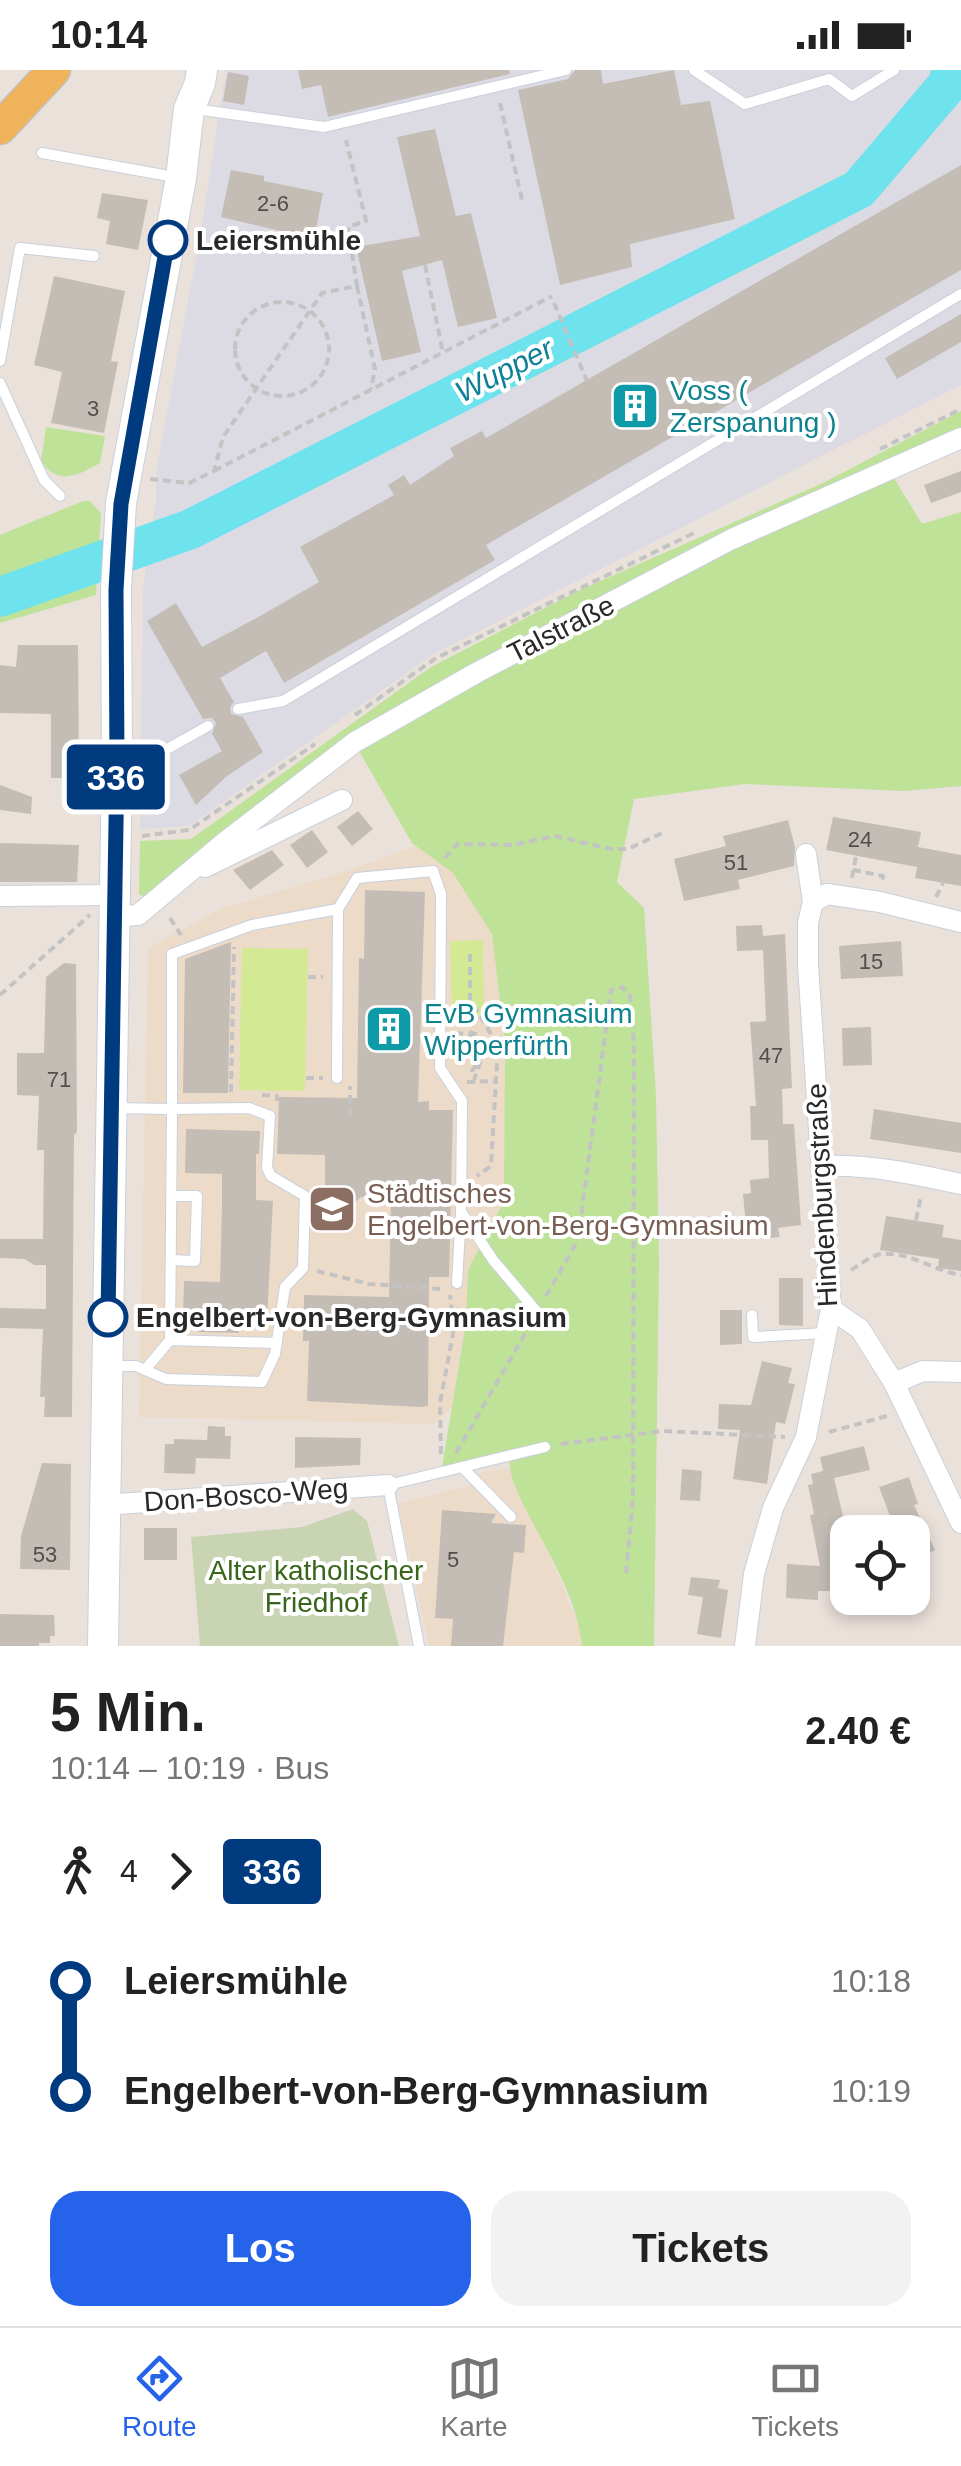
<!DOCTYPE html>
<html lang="de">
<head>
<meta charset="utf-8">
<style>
	body { margin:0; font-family:Arial,sans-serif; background:#f2f2f2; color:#222; height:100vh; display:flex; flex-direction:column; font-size:38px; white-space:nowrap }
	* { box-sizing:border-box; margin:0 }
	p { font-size:32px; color:#767676 }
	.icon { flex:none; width:55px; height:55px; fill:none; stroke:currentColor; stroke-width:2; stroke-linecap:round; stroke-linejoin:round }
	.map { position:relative; height:1576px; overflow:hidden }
	.sheet { display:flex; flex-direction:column; background:#fff; flex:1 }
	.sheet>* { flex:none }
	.badge { padding:0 20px; border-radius:8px; font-size:35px; line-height:65px }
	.buttons { position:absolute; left:830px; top:1445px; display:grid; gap:20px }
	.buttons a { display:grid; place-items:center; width:100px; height:100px; border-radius:20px; background:#fff; box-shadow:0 5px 15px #0003; font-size:50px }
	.map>.badge { position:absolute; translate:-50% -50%; box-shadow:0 0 0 5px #fff }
	.legs { display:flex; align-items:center; gap:15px; height:110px; padding:0 50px; font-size:32px }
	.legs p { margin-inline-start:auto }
	.head { display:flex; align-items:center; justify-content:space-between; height:170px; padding:0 50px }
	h1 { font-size:55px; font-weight:700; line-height:75px }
	.button { display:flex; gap:20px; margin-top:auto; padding:20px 50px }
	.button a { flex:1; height:115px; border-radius:30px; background:#2563eb; color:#fff; font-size:40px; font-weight:700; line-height:115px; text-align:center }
	.button a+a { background:#f2f2f2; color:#222 }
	ul { padding:0 50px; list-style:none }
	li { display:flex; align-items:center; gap:35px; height:110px; font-size:38px }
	li i { display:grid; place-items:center; width:15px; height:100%; margin:0 12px; background:currentColor }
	li i::after { content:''; width:25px; height:25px; margin:-12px; border:8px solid; border-radius:50%; background:#fff }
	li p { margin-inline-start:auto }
	li:first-child i { background:linear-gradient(#0000 50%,currentColor 0) }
	li:last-child i { background:linear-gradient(currentColor 50%,#0000 0) }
	.status { display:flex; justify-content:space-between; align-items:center; height:70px; padding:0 50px; background:#fff; direction:ltr }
	.status svg { height:28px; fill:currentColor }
	.dock { display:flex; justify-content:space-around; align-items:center; height:140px; border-top:2px solid #e0e0e0; background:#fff; font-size:28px; color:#767676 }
	.dock a { display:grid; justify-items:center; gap:5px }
	.dock .current { color:#2563eb }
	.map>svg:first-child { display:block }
	.industrial { fill:#dcdbe4 }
	.education { fill:#eddbca }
	.green { fill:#bee297 }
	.cemetery { fill:#c9d5b2 }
	.pitch { fill:#d4e993 }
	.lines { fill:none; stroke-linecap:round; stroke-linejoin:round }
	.stream { stroke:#6ee2ed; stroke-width:6 }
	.river { stroke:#6ee2ed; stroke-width:40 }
	.building { fill:#c4bdb6 }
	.lane-casing { stroke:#c9d0db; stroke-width:12 }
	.street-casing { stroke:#c9d0db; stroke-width:22 }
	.secondary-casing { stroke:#c9d0db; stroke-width:32 }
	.primary-casing { stroke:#c3c3c3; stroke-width:35 }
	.path { stroke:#c3c3c3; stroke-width:4; stroke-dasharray:8 5; stroke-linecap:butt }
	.lane { stroke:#fff; stroke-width:10 }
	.street { stroke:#fff; stroke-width:20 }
	.secondary { stroke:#fff; stroke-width:30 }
	.primary { stroke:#efb35c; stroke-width:32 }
	.line-1-casing { stroke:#fff; stroke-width:22 }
	.line-1 { stroke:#003b80; stroke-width:15 }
	.stop-1-dot { fill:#fff; stroke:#003b80; stroke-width:5 }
	.labels { text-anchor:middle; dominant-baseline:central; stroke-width:8; stroke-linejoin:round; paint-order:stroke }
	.number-label { font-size:22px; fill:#504e4c }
	.stop-label { font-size:28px; font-weight:bold; fill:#292929; stroke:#fff; text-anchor:start }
	.culture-label { font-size:28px; fill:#0d838f; stroke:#fff; text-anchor:start }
	.street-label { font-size:28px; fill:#292929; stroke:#fff }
	.education-label { font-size:28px; fill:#785e54; stroke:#fff; text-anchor:start }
	.park-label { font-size:28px; fill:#37651a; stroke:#fff }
	.water-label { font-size:30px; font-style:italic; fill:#0f8097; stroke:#fff }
</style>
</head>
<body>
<div class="status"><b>10:14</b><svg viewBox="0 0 49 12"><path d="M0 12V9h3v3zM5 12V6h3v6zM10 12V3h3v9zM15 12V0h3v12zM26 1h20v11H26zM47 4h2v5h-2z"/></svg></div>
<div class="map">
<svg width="961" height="1576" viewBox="0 0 961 1576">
	<rect width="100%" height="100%" fill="#ebe1db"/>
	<!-- industrial -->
	<path class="industrial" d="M226 0H961V315L434 584 189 756 140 759 143 519 156 430V401L200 166Z"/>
	<!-- education -->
	<path class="education" d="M455 761 499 790 519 1043 476 1315 434 1354 139 1347 148 878 222 838 347 801Z
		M511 1398 515 1418 539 1460 580 1558 582 1576H429L398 1434 471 1415 481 1402Z"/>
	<!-- green -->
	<path class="green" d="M961 341V368L889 400 922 454 961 442V716L903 721 745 714 634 729 617 812 644 838 656 1026 659 1190 654 1576H582C577 1521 539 1470 517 1421 511 1409 510 1395 507 1382L442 1397 466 1253 468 1200 504 1131 505 972 492 864 453 803 412 773 351 667 146 827 139 824 140 771 191 769 431 597 580 520 823 413Z
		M46 357 105 366 100 393C77 406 58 416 41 391Z
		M83 431H90L101 443 96 525 0 553V465Z"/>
	<!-- cemetery -->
	<path class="cemetery" d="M353 1439 367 1451 399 1576H200L191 1467 302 1457Z"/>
	<!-- pitch -->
	<path class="pitch" d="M483 870 484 945 452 946 450 871Z
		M242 878 308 879 305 1021 239 1020Z"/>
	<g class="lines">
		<!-- stream -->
		<path class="stream" d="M927 39 934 0"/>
		<!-- river -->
		<path class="river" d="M0 527 191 459 859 119 960 0"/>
	</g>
	<!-- building -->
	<path class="building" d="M298 0H509L510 4 328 47 321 15 302 19Z
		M575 0H601L603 14 674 0 681 35 710 31 735 149 630 174 632 197 560 215 518 20 568 9Z
		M228 2 249 6 244 35 223 31Z
		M435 59 456 146 471 143 497 248 458 257 442 190 402 201 421 282 382 291 356 177 420 166 397 67Z
		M961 95V200L486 475 495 490 284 613 266 581 220 608 234 632 230 637 231 644 243 647 263 682 227 706 196 735 179 705 222 681 212 664 216 653 212 648 203 649 147 551 176 533 202 577 262 545 319 512 300 477 394 425 388 415 404 405 410 415 454 386 450 378 482 361 486 368Z
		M231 100 264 106V111L323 123 314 169 221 147Z
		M102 123 148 130 138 180 106 174 110 151 97 148Z
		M54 206 125 221 111 291 118 292 104 363 51 353 62 302 34 295Z
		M961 244V272L897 309 885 288Z
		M961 401V422L931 433 924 415Z
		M18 575H78L79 708H51V644L0 643V595L16 597Z
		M0 715 32 727 31 744 0 740Z
		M358 741 373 759 352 776 337 757Z
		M833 747 921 762 918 777 961 785V816L915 808 917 797 826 780Z
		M788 750 795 777 794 796 738 810 740 819 684 831 674 789 726 776 723 766Z
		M312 760 328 782 307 798 290 775Z
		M0 773 79 775 77 812H0Z
		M272 780 284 795 250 820 233 800Z
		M365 820 425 822 418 1032 429 1031V1040H453L449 1207H429L428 1336 419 1337 307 1331 309 1271H303L304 1225 389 1227 391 1127H361L353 1134H336L325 1122V1085L277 1084 279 1027 357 1028 359 888 364 889Z
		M762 855 763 866 785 864 792 1018 782 1019 783 1054H794L801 1155 778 1158 780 1167 760 1169 758 1153 746 1155 743 1124 751 1123 750 1110 769 1108 768 1070H751L750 1036H756L750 952 766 951 763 880 737 881 736 856Z
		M901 871 903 906 841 909 839 876Z
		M231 872 228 1023H183L185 889Z
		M64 893 76 894 77 1062 74 1065 72 1347H44L45 1327H40L43 1259 0 1258V1238L46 1239V1195H34L25 1189 0 1188V1169H43L44 1080H37L39 1026 17 1025V983H44L46 907Z
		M871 957 872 995 843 996 842 958Z
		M874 1039 961 1053V1083L870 1069Z
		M186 1059 260 1061 259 1084H256V1130L273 1131 267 1249 239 1250V1263L197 1262V1249L183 1248 184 1211 220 1212 222 1136V1104L185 1103Z
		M886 1146 944 1155 942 1167 961 1170V1201L938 1198 939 1189 880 1180Z
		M779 1208H803V1256L779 1255Z
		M720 1240H742V1274L720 1275Z
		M762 1291 792 1298 788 1313 795 1314 785 1354 776 1352 767 1414 733 1409 740 1360 718 1359 719 1334 751 1335Z
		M208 1356 225 1357V1366H231L230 1389 196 1388 195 1404 164 1403 165 1374H174V1369L207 1370Z
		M295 1367 361 1368 360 1395 295 1398Z
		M864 1376 870 1400 834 1408 848 1468 842 1521H818V1530L786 1528 787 1494 820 1496 810 1445 814 1444 808 1415 813 1414 811 1404 823 1401 820 1387Z
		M42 1393 71 1394 70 1500 20 1499 21 1466Z
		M682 1399 702 1401 700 1431 680 1430Z
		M909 1407 918 1434 914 1435 935 1480 912 1490V1462H896L879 1417Z
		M442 1440 496 1444 491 1453 526 1455 524 1483 514 1482 503 1576H451L453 1549 435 1548Z
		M144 1458H177V1490H144Z
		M691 1507 720 1510 718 1518 728 1520 721 1568 697 1564 703 1527 688 1525Z
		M0 1544 54 1545 55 1566H50V1573H39V1576H0Z"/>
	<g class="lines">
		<!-- lane casing -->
		<g class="lane-casing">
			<path id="lane" d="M694 0 745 34 829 9 852 26 894 0
				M195 39 324 57 566 0
				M42 83 180 108
				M0 291 20 178 94 186
				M0 313 44 410 60 426
				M238 639 283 631 961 224
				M118 692H144L208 656
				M337 1008 338 839
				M113 1038 172 1039V884L252 855 338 839 357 808 433 801 441 824 440 998 462 1031 461 1142 457 1213
				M462 1143 493 1190 537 1242
				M171 1190 195 1191 197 1126H172
				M752 1245 753 1267 826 1263
				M170 1270 277 1273
				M113 1296H136L145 1300 170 1270 172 1039 249 1038 270 1046 267 1098 271 1106 305 1126 303 1198 285 1217 275 1284 262 1312 166 1309 145 1300
				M464 1399 511 1447
				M419 1576 388 1415 545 1377"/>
		</g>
		<!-- street casing -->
		<g class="street-casing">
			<path id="street" d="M205 797 342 730
				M0 826 113 825
				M813 832 827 824 880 832 961 852
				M113 847 138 845 225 772 355 672 476 603 732 469 961 368
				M822 1096C869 1094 915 1104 961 1114
				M831 1239 860 1259 894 1313 961 1453
				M894 1313 923 1301 961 1302
				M104 1435 388 1415
				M745 1576 754 1504 773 1438 806 1367 831 1239 808 895V853L813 832 806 784"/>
		</g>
		<!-- secondary casing -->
		<g class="secondary-casing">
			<path id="secondary" d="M103 1576 117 692 116 519 121 433 181 108 189 39 200 13 202 0"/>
		</g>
		<!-- primary casing -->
		<g class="primary-casing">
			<path id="primary" d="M0 58 54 0"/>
		</g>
		<!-- path -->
		<path class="path" d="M500 33 522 130
			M425 195 443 283
			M357 216 375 299 371 319
			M235 279a47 47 0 1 1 94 0a47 47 0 1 1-94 0Z
			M554 233 587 311
			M880 379 961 339
			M214 401 552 226
			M150 409 189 413 214 401 223 367 322 223 357 216 348 157 366 151 346 70
			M355 645 436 588 694 463
			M142 766 189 760 315 674
			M445 788 457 774 513 775 555 766 610 779H628L662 763
			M853 800 883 806V810
			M852 808 856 786
			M936 827 943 813
			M170 848 181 865
			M470 884V929L498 976 491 1096 477 1106
			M308 907H323
			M0 925 90 845
			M457 950 475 951 481 947
			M469 962 479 965 485 979 474 1010
			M455 963C471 964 483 966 482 986L472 1001 475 1004
			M306 1008H323
			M467 1012 496 1011
			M231 1022 234 877
			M262 1025 277 1026V1031
			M350 1046V1016
			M916 1150 921 1126
			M851 1200C859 1195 871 1186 880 1184 909 1181 934 1201 961 1205
			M317 1201 369 1214 441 1219
			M546 1226 578 1170 611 920 622 917 630 926 634 975 633 1430 626 1503
			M829 1362 887 1346
			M561 1374 663 1361 785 1367
			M456 1383 529 1257
			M441 1384 440 1333 454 1258 450 1225"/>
		<!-- lane -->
		<use href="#lane" class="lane"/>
		<!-- street -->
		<use href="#street" class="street"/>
		<!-- secondary -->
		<use href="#secondary" class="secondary"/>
		<!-- primary -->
		<use href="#primary" class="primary"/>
	</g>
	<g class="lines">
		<!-- line-1 casing -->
		<g class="line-1-casing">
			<path id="line-1" d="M108 1247 117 692 116 520 121 434 168 170"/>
		</g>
		<!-- line-1 -->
		<use href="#line-1" class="line-1"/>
	</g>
	<!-- icons -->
	<defs>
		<g id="building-square" transform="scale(2.5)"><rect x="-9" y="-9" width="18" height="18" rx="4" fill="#0f9aa8" stroke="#fff"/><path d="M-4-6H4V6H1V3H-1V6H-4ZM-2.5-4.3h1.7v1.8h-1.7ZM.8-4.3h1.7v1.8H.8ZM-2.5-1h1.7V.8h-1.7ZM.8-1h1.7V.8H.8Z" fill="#fff"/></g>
		<g id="school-square" transform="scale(2.5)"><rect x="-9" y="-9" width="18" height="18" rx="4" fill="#8d6e63" stroke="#fff"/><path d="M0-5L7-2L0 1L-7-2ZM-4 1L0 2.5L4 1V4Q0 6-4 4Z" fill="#fff"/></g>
	</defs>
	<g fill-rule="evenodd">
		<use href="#building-square" x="635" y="336"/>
		<use href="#building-square" x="389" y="959"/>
		<use href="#school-square" x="332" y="1139"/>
	</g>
	<!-- markers -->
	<g class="stop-1-dot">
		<circle cx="168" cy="170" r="18"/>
		<circle cx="108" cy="1247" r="18"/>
	</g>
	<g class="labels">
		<!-- number labels -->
		<g class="number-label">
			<text x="273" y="133">2-6</text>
			<text x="93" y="338">3</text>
			<text x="860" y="769">24</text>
			<text x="736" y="792">51</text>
			<text x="871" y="891">15</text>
			<text x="771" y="985">47</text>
			<text x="59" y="1009">71</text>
			<text x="45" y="1484">53</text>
			<text x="453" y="1489">5</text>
		</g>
		<!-- stop labels -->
		<g class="stop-label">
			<text x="196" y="170">Leiersmühle</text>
			<text x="136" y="1247">Engelbert-von-Berg-Gymnasium</text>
		</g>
		<!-- culture labels -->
		<g class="culture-label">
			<text x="670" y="320">Voss (<tspan x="670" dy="32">Zerspanung )</tspan></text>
			<text x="424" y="943">EvB Gymnasium<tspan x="424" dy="32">Wipperfürth</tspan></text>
		</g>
		<!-- street labels -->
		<g class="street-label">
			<text transform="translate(561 559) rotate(-27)">Talstraße</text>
			<text transform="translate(822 1125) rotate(-93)">Hindenburgstraße</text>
			<text transform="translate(246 1425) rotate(-4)">Don-Bosco-Weg</text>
		</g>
		<!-- education labels -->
		<g class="education-label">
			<text x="367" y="1123">Städtisches<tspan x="367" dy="32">Engelbert-von-Berg-Gymnasium</tspan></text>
		</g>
		<!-- park labels -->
		<g class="park-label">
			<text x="316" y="1500">Alter katholischer<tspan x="316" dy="32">Friedhof</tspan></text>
		</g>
		<!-- water labels -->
		<g class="water-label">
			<text transform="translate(504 300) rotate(-27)">Wupper</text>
		</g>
	</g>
</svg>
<div class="buttons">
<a><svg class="icon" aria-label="locate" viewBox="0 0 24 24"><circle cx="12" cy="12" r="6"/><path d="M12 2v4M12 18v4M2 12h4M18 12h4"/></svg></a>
</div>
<b class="badge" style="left:116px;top:707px;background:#003b80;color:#fff">336</b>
</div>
<section class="sheet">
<div class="head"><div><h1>5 Min.</h1><p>10:14 – 10:19 · Bus</p></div><b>2.40 €</b></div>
<div class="legs"><svg class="icon" aria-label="walk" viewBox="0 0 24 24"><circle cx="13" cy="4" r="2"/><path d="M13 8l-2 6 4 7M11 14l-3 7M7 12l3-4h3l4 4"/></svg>4<svg class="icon" aria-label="forward" viewBox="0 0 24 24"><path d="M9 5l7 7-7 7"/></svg><b class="badge" style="background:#003b80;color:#fff">336</b></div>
<ul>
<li><i style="color:#003b80"></i><b>Leiersmühle</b><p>10:18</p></li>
<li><i style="color:#003b80"></i><b>Engelbert-von-Berg-Gymnasium</b><p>10:19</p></li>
</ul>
<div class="button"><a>Los</a><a>Tickets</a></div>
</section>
<nav class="dock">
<a class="current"><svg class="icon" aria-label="directions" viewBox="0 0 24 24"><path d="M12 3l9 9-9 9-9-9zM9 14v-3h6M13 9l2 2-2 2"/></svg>Route</a>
<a><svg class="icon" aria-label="map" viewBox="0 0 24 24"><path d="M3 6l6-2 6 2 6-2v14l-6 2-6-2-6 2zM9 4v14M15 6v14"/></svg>Karte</a>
<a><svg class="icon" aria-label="tickets" viewBox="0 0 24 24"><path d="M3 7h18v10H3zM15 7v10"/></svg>Tickets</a>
</nav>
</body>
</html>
